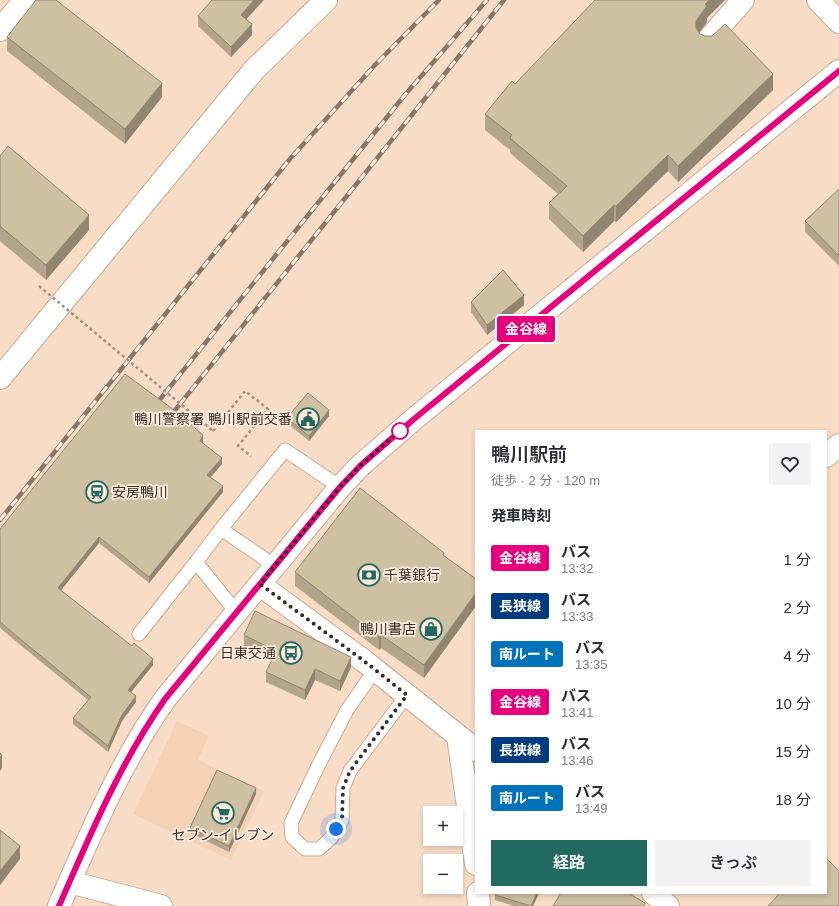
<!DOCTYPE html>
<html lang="ja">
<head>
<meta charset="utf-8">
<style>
	body { margin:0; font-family:Arial,"Noto Sans JP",sans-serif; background:#f2f2f3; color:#2b2b33; height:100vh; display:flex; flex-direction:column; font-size:15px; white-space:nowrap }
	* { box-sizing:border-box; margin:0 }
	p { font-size:13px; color:#7c7c81 }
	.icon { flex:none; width:22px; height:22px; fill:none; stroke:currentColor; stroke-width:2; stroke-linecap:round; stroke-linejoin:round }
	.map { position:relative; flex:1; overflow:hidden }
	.drawer { position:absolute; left:475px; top:430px; width:352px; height:464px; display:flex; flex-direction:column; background:#fff; border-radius:0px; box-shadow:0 2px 6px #0003 }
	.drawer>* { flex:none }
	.badge { padding:0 8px; border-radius:3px; font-size:14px; line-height:26px }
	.buttons { position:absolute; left:423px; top:806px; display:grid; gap:8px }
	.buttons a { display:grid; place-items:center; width:40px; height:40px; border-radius:0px; background:#fff; box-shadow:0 2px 6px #0003; font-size:20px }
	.you { position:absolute; width:20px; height:20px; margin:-10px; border:3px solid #fff; border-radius:50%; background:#1a73e8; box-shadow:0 0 0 6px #1a73e833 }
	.map>.badge { position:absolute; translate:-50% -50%; box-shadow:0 0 0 2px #fff }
	h2 { padding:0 16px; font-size:15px; line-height:36px }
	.round { display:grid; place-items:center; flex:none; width:42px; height:42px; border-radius:0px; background:#f2f2f3 }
	.headline { display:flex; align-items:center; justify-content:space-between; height:68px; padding:0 16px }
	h1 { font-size:19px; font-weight:600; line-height:30px }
	.button { display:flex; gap:8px; margin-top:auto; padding:8px 16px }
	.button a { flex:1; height:46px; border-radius:0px; background:#22695f; color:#fff; font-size:16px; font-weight:600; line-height:46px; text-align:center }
	.button a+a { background:#f2f2f3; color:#2b2b33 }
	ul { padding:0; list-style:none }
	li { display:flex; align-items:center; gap:12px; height:48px; padding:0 16px }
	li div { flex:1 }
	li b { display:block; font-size:15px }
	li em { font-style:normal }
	li .badge { min-width:44px; font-weight:700; text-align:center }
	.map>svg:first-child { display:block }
	.built { fill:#f5d1b6 }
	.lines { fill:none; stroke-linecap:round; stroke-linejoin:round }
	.lane-casing { stroke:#c7aa95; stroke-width:15 }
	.street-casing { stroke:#c7aa95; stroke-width:24 }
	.secondary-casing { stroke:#c7aa95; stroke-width:24 }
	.path { stroke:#a5907f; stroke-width:2.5; stroke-dasharray:3 3; stroke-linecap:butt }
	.lane { stroke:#fff; stroke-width:13 }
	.street { stroke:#fff; stroke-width:22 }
	.secondary { stroke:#fff; stroke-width:22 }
	.rail-casing { stroke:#897667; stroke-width:4.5 }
	.rail { stroke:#feebde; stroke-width:3; stroke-dasharray:9; stroke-linecap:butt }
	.path-bridge { stroke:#a5907f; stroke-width:2.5; stroke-dasharray:3 3; stroke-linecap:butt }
	.wall { fill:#b2a58b }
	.shaded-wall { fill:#918671 }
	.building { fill:#cfc0a2; stroke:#918671 }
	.line-casing { stroke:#fff; stroke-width:9 }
	.line { stroke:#e6007e; stroke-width:6 }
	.walk { stroke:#372c23; stroke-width:4; stroke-dasharray:0 7.2 }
	.stop-dot { fill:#fff; stroke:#e6007e; stroke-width:2 }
	.labels { text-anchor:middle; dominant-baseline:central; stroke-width:3.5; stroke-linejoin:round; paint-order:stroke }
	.poi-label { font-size:14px; fill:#372c23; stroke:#feebde; text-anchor:end }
</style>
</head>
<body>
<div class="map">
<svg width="839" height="906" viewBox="0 0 839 906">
	<rect width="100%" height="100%" fill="#f9dcc5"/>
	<!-- built -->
	<path class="built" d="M177 721 209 736 198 760 264 791 231 860 133 814Z"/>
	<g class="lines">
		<!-- lane casing -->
		<g class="lane-casing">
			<path id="lane" d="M221 529 285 450 340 487
				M237 613 196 562 221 529 275 566
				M139 634 196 562
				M375 670 347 710 317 768 291 823 292 837 305 849H319L331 838 342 820 343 788 350 771 407 695"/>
		</g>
		<!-- street casing -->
		<g class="street-casing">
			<path id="street" d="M818 0 839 22
				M0 30 25 0
				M708 40 743 0
				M0 378 254 70 326 0
				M826 456 839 445
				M458 736 476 864
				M70 882 161 906
				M478 893 479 906"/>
		</g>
		<!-- secondary casing -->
		<g class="secondary-casing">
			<path id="secondary" d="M260 585 364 661 476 750
				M653 893 668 906
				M59 906C90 835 120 763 165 699L340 487 361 465 414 419 839 71"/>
		</g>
		<!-- path -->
		<path class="path" d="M213 431 245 391 268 409 238 446 251 456"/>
		<!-- lane -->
		<use href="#lane" class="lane"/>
		<!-- street -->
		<use href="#street" class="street"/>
		<!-- secondary -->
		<use href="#secondary" class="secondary"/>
		<!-- rail casing -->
		<g class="rail-casing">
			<path id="rail" d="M153 408 404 96 487 0
				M168 419 504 0
				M0 520 289 160 375 65 439 0"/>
		</g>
		<!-- rail -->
		<use href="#rail" class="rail"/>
		<!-- path-bridge -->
		<path class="path-bridge" d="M39 286 213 431"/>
	</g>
	<!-- wall -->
	<path class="wall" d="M198 16 246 19 252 35 231 57 198 26Z
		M707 18V22L699 33 700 34 773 90 678 182 668 171 616 222 614 221 583 252 549 219V203L558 194 510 153V150L485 130V114L515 84Z
		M7 37 162 97 125 144 7 51Z
		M0 156 89 230 46 280 0 241Z
		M839 189V266L805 232V221Z
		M471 302 524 305 487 335 471 312Z
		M329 416 309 441 287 423V418Z
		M203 441 202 443 222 464 211 477 223 492 149 583 99 543 61 590 153 665 131 692 136 702 122 721 108 752 73 724V718L88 700 19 644 0 628V529Z
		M444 556 476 579V606L424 678 381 648 379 650 295 586V572Z
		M244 635 351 667 340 691 315 680 305 700 266 682V672L272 659 244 646Z
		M256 794 229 852 190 833V828Z
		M539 893 533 906H514L495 900V895Z"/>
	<!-- shaded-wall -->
	<path class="shaded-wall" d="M254 0H264L241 25V15Z
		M710 0H725L707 18V22L696 37V21L705 4Z
		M252 24V35L231 57V47Z
		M773 74V90L678 182V166Z
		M162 83V97L125 144V129Z
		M668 155V171L616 222V206Z
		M614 205V221L583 252V236Z
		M89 215V230L46 280V265Z
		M524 295V305L487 335V325Z
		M329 410V416L309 441V436Z
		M203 435V441L200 447V441Z
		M222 458V464L207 481V475Z
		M223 486V492L149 583V577Z
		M99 537V543L58 594V588Z
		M476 593V606L424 678V665Z
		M381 635V648L379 650V637Z
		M351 657V667L340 691V681Z
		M153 659V665L128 696V690Z
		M315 669V680L305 700V690Z
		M136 696V702L122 721 108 752V746L122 715Z
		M2 755V768L0 771V758Z
		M256 788V794L229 852V846Z
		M20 846V859L0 885V871Z
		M537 893H539L533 906H531Z"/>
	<!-- building -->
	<path class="building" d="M36 0H56L162 83 125 129 7 37Z
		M212 0H254L241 15 252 24 231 47 198 16Z
		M595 0H710L705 4 707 6 696 21V28L700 34 705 36H712L725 24 773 74 678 166 668 155 616 206 614 205 583 236 549 203 567 186 510 138 512 135 485 114 512 81 515 84Z
		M8 146 89 215 46 265 0 226V156Z
		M839 189V256L805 221Z
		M503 270 524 295 487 325 471 302Z
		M125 374 178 413 203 435 200 441 222 458 207 475 223 486 149 577 99 537 58 588 132 646 134 643 153 659 128 690 136 696 122 715 108 746 73 718 91 697 19 638 0 622V529Z
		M308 393 329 410 309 436 287 418Z
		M360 488 444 553 443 555 476 579V593L424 665 381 635 379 637 295 572Z
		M255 611 351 657 340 681 315 669 305 690 266 672 276 651 244 635Z
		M0 753 2 755 0 758Z
		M217 770 256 788 229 846 190 828Z
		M0 830 20 846 0 871Z
		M826 858 839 871V906H768L780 893H826Z
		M496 893H537L531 906 495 895Z
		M561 893H628L645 903 644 906H553Z"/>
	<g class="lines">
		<!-- line casing -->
		<g class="line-casing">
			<path id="line" d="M59 906C90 835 120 763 165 699L340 487 361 465 414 419 839 71"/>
		</g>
		<!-- line -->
		<use href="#line" class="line"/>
		<!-- walk -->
		<path class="walk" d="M336 829 342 820 343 788 350 771 407 695 364 661 260 584 340 487 361 465 403 428 400 431"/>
	</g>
	<!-- icons -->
	<defs>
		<g id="civic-ring" transform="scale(1.15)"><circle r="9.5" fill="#feebde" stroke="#22695f" stroke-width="1.5"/><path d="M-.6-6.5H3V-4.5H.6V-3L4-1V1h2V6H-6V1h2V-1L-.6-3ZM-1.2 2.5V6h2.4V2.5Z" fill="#22695f"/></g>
		<g id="station-ring" transform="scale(1.15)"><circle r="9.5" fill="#feebde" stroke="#22695f" stroke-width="1.5"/><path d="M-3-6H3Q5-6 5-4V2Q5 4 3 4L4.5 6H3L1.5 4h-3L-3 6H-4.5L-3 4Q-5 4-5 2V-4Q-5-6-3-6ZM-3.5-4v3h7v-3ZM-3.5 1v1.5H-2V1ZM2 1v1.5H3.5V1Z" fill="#22695f"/></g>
		<g id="bank-ring" transform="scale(1.15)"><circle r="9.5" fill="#feebde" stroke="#22695f" stroke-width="1.5"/><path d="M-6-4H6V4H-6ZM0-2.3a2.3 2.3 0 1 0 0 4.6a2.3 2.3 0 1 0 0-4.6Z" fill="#22695f"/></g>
		<g id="shop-ring" transform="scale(1.15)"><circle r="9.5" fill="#feebde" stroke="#22695f" stroke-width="1.5"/><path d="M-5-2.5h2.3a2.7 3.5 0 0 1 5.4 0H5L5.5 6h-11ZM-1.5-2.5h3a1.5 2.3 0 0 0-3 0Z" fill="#22695f"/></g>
		<g id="bus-ring" transform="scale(1.15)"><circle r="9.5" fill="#feebde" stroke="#22695f" stroke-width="1.5"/><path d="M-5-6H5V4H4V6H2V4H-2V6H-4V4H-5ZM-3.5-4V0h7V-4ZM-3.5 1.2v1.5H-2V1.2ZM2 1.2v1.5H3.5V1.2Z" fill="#22695f"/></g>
		<g id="supermarket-ring" transform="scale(1.15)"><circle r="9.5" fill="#feebde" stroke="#22695f" stroke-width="1.5"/><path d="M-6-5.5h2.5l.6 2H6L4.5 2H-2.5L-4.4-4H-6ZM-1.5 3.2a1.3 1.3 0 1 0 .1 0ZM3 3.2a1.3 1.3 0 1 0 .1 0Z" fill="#22695f"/></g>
	</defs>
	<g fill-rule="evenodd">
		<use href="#civic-ring" x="308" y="419"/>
		<use href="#station-ring" x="97" y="492"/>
		<use href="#bank-ring" x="369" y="575"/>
		<use href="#shop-ring" x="431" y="629"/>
		<use href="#bus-ring" x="291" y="653"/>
		<use href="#supermarket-ring" x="223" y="813"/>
	</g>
	<!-- markers -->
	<circle class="stop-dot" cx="400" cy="431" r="8"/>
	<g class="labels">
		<!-- poi labels -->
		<g class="poi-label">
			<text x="292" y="419">鴨川警察署 鴨川駅前交番</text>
			<text x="112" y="492" text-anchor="start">安房鴨川</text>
			<text x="384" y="575" text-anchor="start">千葉銀行</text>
			<text x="416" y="629">鴨川書店</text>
			<text x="276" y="653">日東交通</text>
			<text x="223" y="835" text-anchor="middle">セブン-イレブン</text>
		</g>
	</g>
</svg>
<div class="buttons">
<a>+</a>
<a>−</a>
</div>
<div class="you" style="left:336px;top:829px"></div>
<b class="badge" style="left:526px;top:329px;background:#e6007e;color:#fff">金谷線</b>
<section class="drawer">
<div class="headline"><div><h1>鴨川駅前</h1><p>徒歩 · 2 分 · 120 m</p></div><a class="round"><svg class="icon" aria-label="heart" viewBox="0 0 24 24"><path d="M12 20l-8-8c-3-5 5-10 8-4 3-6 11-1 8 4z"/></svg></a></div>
<h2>発車時刻</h2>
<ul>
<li><span class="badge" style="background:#e6007e;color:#fff">金谷線</span><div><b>バス</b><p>13:32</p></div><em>1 分</em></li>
<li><span class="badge" style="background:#003b80;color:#fff">長狭線</span><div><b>バス</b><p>13:33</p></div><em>2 分</em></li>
<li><span class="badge" style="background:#0072bc;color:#fff">南ルート</span><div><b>バス</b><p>13:35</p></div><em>4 分</em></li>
<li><span class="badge" style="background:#e6007e;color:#fff">金谷線</span><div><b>バス</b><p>13:41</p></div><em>10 分</em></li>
<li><span class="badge" style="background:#003b80;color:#fff">長狭線</span><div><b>バス</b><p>13:46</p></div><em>15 分</em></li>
<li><span class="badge" style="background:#0072bc;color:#fff">南ルート</span><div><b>バス</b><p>13:49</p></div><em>18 分</em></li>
</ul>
<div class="button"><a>経路</a><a>きっぷ</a></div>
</section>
</div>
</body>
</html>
